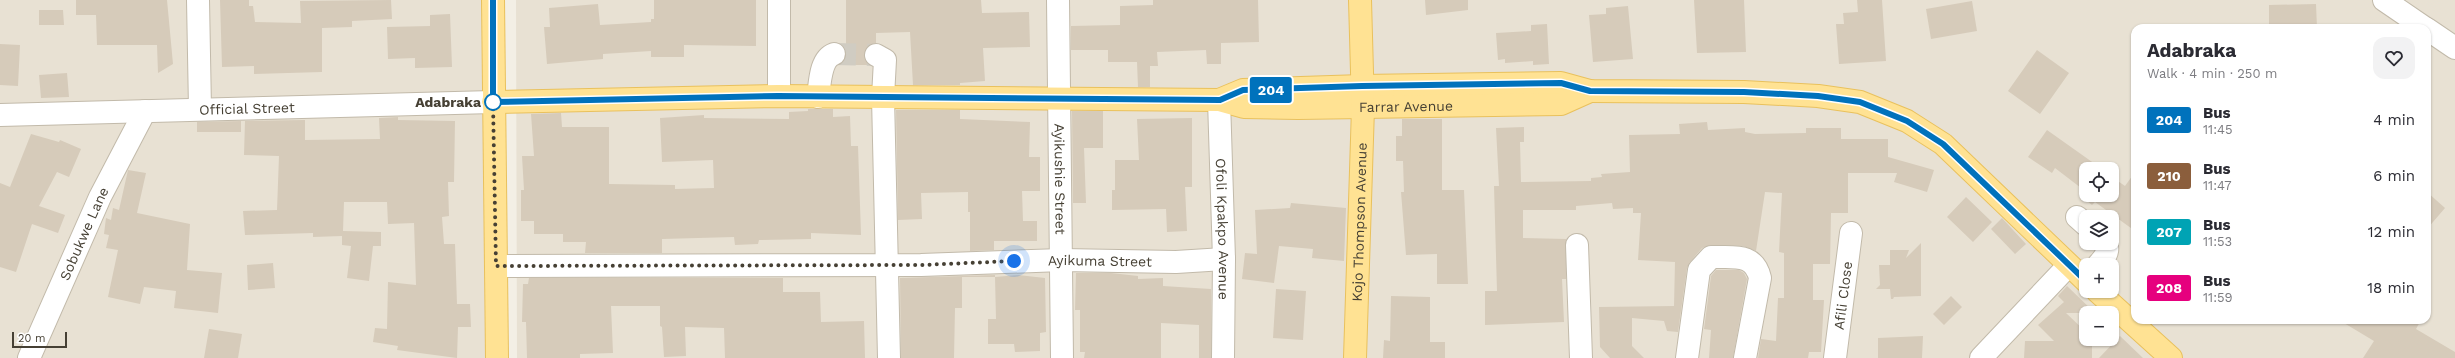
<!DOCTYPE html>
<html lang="en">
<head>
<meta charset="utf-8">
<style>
	body { margin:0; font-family:"Work Sans",sans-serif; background:#f2f2f3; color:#2b2b33; height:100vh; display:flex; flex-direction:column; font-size:15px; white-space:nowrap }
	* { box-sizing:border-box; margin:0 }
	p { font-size:13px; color:#7c7c81 }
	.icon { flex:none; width:22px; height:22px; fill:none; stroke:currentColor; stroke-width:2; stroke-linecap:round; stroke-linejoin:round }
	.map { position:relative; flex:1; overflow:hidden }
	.sheet { position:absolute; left:2131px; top:24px; width:300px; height:300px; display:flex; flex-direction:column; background:#fff; border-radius:12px; box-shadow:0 1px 3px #0004 }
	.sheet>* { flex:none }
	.badge { padding:0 8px; border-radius:3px; font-size:14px; line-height:26px }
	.fabs { position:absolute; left:2079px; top:162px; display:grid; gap:8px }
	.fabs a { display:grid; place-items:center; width:40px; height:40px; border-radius:8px; background:#fff; box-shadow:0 1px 3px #0004; font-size:20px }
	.scale { position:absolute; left:12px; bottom:10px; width:55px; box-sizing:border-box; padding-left:4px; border:2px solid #464034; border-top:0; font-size:11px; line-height:14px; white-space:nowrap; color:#464034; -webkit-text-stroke:3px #fff; paint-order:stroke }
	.you { position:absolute; width:20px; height:20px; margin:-10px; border:3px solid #fff; border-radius:50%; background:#1a73e8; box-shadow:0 0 0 6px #1a73e833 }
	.map>.badge { position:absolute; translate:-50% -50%; box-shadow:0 0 0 2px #fff }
	.round { display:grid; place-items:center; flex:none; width:42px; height:42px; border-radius:12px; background:#f2f2f3 }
	.head { display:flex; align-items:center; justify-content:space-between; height:68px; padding:0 16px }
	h1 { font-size:19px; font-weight:700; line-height:30px }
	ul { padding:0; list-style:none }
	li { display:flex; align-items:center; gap:12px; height:56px; padding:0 16px }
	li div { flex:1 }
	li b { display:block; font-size:15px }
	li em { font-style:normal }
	li .badge { min-width:44px; font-weight:700; text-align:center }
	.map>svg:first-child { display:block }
	.residential { fill:#e8e1d3; fill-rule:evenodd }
	.building { fill:#d6cbba }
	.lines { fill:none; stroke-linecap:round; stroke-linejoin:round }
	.minor-tunnel { stroke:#d0ccc2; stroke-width:22; stroke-dasharray:22 11; stroke-linecap:butt }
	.minor-casing { stroke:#c2baaa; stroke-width:24 }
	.major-casing { stroke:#e9c15d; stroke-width:24 }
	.minor { stroke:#fff; stroke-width:22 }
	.major { stroke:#ffe293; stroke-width:22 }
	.line-casing { stroke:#fff; stroke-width:9 }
	.line { stroke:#0072bc; stroke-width:6 }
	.walk { stroke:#464034; stroke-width:4; stroke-dasharray:0 7.2 }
	.stop-dot { fill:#fff; stroke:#0072bc; stroke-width:2 }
	.labels { text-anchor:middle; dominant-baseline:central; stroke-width:4; stroke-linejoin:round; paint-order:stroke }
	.stop-label { font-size:14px; font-weight:bold; fill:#464034; stroke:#fff; text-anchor:end }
	.street-label { font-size:14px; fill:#464034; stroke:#fff }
</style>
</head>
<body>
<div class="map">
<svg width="2455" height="358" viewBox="0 0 2455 358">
	<rect width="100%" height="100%" fill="#f3efe5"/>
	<!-- residential -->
	<path class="residential" d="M0 0H487L488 358H0Z
		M516 0H2455V358H517ZM2135 28H2427V320H2135ZM2086 169H2112V195H2086ZM2086 217H2112V243H2086ZM2086 265H2112V291H2086ZM2086 313H2112V339H2086Z"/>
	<!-- building -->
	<path class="building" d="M76 0H167L173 64 158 73 157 45H97L96 15H76Z
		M220 0H249V6H253L255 22 301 23 300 1 391 0 392 19 352 21V27L322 28V72L254 74V66L222 67Z
		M654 0H756V46L684 45V57H651V51L603 54V59L547 64 544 27H550L549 8 598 4 600 25 651 22V19H654Z
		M846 0H981L982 13 1029 12 1030 47 983 48 985 81 960 83V85H913L910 32 876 33V43L869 45 864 55 869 65H839L845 60 846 54 841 44H846Z
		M1153 0H1258L1259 42 1221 43V64H1207L1206 50 1157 52 1158 66H1150V87H1138L1137 62H1108V50H1071V26L1120 25V6L1153 5Z
		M1425 0H1468V10L1426 15Z
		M1694 0H1744L1746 52 1697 53Z
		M1857 0H1882L1886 61 1839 64 1836 24H1844L1843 13 1858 12Z
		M1972 1 1977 31 1931 39 1926 9Z
		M2316 4 2317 28H2269V5Z
		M1628 6 1633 59 1593 62 1589 15 1606 14V8Z
		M39 10H63L64 25H39Z
		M450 14 452 67 415 68V58L388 59 387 27 430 26V15Z
		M1547 24 1549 64 1533 65V61L1505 63V59L1498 60 1496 33 1531 31V25Z
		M0 44 20 45 18 86 0 85Z
		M2037 50 2069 73 2040 114 2008 91Z
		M67 73 69 97 41 98 39 75Z
		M808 109H833V117L850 116 851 146H858L861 235 811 233V239L759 240 758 244 735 245 734 237 662 239V253H585L586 242H563V234H534V221H521V190H524L522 156H534L531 114 561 113 562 127H609V184L675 185V189L714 188 713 160 662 162 660 118 704 115V118L789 119V112L808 111Z
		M896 110H960V119L1030 122 1029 157H1040V191H1022L1023 221H1037V241H994V250L970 251V212H968V192L921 193 922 219 898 220Z
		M1072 111H1103V148H1084L1086 203H1073Z
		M398 117V120L455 121 454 182H448L449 216 442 217 444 244H455L457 304H470L471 327H458L457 358 397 350 398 346 373 342 375 328 387 329 388 282 416 285 414 223 388 224 387 202H344L343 231 381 232V246H373L369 281 347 278 351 246 342 245V236L313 237V233L245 235 243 211 277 210 279 156 244 155 245 121 305 120V140L380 139 379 118Z
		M1192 118V187H1185L1187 231 1167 232 1166 209 1112 210V190H1115V160H1139L1137 119Z
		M1402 119H1442V190H1464L1468 284H1437V254L1406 255 1401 192H1404L1403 161H1396V136H1402Z
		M241 121V132H197V122Z
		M1707 122 1708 130 1745 128V132L1755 134 1806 133V128H1841V139H1888V157L1934 170 1927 192 1894 182 1897 173H1848V213H1831L1830 264H1813V300H1824L1821 352H1809L1808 358H1758L1761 339 1776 341 1778 298H1784V253L1779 252 1782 193 1765 192 1756 251 1743 246 1711 245 1702 248 1690 262 1687 268 1678 332 1667 331 1664 321 1632 318V346L1644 358H1610L1600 347 1599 307 1674 306 1675 262 1638 260 1641 213H1633V208L1613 209 1612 203 1576 206V210H1523V238L1566 239V279H1562L1564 322 1485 325V291H1497L1494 186H1499L1496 128 1524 127V142H1520L1521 182 1591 181V178L1602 177 1601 174 1630 172 1629 135 1680 134 1679 124Z
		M2047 130 2102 169H2086V195H2112V177L2125 186 2135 172V231L2095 202 2092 205 2081 196 2085 191 2055 168 2052 173 2028 157Z
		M31 134 59 142 60 140 81 149 69 177 57 172 39 206 65 215 58 233 32 224 16 272 0 267V183L10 187Z
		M128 170 146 173 137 213 190 224 187 270 222 273 218 313 174 308 176 291 144 287 140 304 108 297 118 250 106 248 109 235 104 234 106 218 111 220 113 208 119 210Z
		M2427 192 2445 208 2427 229Z
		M1966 197 1992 222 1973 242 1947 217Z
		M1291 203 1346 208 1344 261 1312 258 1313 249 1279 246 1274 283 1242 279 1245 253 1257 254 1255 210 1290 208Z
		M2002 218 2026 244 2015 254 1991 229Z
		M1921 243V296L1894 297 1893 299H1891L1890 289H1876L1880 285 1879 265H1890V250H1909L1906 258Z
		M273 263 275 288 248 290 247 265Z
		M1716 270H1739L1744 273 1747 279 1733 358H1709L1711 330 1704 329 1711 276Z
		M1076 273H1111L1138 276V279L1163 278V286L1211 289V358H1199V325L1161 323V358H1084L1085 352H1080V310H1075Z
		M995 275V277H962V308H955L954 358H901L900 278Z
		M1018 275 1045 278 1046 332 1040 333V351L1015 352 1014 344H988V319H996L995 277Z
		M529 278H783V292H820L821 322 864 321 865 358H725L724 328 685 327 686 356 664 357 662 327 660 326V306H611L613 353 580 354V358H527L526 322H522L523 284H528Z
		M2067 286 2095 313H2066L2086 332V339H2092V358H2024L2025 341H2054L2038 325 2064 302 2058 296Z
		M1276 289 1306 291 1303 340 1273 338Z
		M1391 296 1430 297V342H1445V358H1383L1384 340 1390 341Z
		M1951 296 1962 307 1944 325 1933 314Z
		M2339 320H2421L2416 329 2455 352V358H2363L2374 341Z
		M209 329 242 334 238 358H204Z
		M1923 336 1922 358H1878V338Z
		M2120 336 2143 358H2099Z"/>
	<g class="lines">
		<!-- minor-tunnel -->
		<path class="minor-tunnel" d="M834 54 876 55"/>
		<!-- minor casing -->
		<g class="minor-casing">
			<g id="minor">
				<path d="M198 0 200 109"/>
				<path id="s1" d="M1058 0 1062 358"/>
				<path d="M2384 0 2425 28"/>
				<path d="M2427 29 2455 48"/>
				<path d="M876 55 885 60 883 97 889 358"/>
				<path d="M779 96V0"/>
				<path d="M818 97C820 83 820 59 834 54"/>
				<path id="s2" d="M1219 100 1224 259 1223 358"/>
				<path id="s3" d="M0 115 493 102"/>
				<path d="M2077 217 2086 225"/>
				<path d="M1577 245 1581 358"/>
				<path d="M2098 265C2104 258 2110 252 2106 243"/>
				<path id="s4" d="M496 266 921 265 1062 260 1176 262 1224 259"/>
				<path id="s5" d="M29 358 100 197 145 111"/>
				<path d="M1687 358 1699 270 1711 257C1733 258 1754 252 1760 278L1745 358"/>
				<path id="s6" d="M1835 358 1851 233"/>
				<path d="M1981 358 2068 266"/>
			</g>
		</g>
		<!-- major casing -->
		<g class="major-casing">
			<g id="major">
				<path d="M493 0 497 358"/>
				<path d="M1219 100 1243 90 1362 86 1561 83 1590 91 1744 92 1818 96 1860 102 1907 121 1943 144 2086 281"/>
				<path id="s7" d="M493 102 779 96 1219 100 1244 107 1298 108 1561 104 1590 91"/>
				<path d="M2097 291 2171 358"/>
				<path id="s8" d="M1355 358 1363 108 1360 0"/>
			</g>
		</g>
		<!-- minor -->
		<use href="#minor" class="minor"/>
		<!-- major -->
		<use href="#major" class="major"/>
	</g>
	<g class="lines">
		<!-- line casing -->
		<g class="line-casing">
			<path id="line" d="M493 0V102L778 96 1220 100 1243 90 1362 86 1561 83 1590 91 1744 92 1818 96 1860 102 1907 121 1943 144 2086 281"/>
		</g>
		<!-- line -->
		<use href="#line" class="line"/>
		<!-- walk -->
		<path class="walk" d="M493 102 496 266 921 265 1014 261"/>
	</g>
	<!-- markers -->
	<circle class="stop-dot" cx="493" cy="102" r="8"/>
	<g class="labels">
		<!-- stop labels -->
		<g class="stop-label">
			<text x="481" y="102">Adabraka</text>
		</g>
		<!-- street labels -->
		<g class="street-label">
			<text stroke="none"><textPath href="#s7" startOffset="914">Farrar Avenue</textPath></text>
			<text stroke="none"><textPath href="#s3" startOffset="247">Official Street</textPath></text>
			<text stroke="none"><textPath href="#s1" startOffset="179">Ayikushie Street</textPath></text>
			<text stroke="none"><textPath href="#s8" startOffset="136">Kojo Thompson Avenue</textPath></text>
			<text stroke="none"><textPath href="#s2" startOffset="129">Ofoli Kpakpo Avenue</textPath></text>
			<text stroke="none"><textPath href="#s5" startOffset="136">Sobukwe Lane</textPath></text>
			<text stroke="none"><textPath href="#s4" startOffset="604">Ayikuma Street</textPath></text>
			<text stroke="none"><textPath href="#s6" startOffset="63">Afili Close</textPath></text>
		</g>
	</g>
</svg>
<div class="fabs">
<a><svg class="icon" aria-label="locate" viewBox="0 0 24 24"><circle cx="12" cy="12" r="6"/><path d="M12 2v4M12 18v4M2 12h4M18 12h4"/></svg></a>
<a><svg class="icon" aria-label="layers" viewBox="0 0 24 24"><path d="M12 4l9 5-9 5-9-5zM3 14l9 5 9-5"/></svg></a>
<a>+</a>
<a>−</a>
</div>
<div class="scale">20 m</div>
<div class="you" style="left:1014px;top:261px"></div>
<b class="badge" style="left:1271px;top:90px;background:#0072bc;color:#fff">204</b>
<section class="sheet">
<div class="head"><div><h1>Adabraka</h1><p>Walk · 4 min · 250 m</p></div><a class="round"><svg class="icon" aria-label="heart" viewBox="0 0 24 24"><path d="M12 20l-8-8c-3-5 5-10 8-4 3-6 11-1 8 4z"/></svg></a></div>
<ul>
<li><span class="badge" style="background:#0072bc;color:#fff">204</span><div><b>Bus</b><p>11:45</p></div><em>4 min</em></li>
<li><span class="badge" style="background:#8b5e3c;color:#fff">210</span><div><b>Bus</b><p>11:47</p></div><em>6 min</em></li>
<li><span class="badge" style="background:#00a3b4;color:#fff">207</span><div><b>Bus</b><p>11:53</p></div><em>12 min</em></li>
<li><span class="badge" style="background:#e6007e;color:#fff">208</span><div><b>Bus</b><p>11:59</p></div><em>18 min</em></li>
</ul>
</section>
</div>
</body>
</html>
